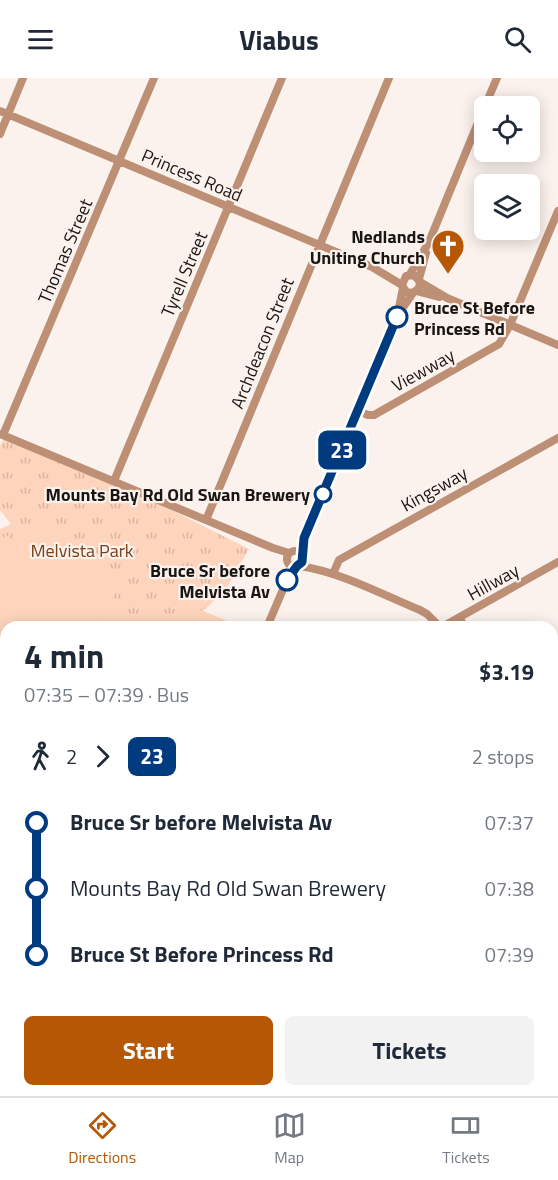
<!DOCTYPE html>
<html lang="en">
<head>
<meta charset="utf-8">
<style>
	body { margin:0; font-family:"Titillium Web",sans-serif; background:#f2f2f3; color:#1f2937; height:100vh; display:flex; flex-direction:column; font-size:22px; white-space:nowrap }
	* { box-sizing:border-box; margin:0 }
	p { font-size:20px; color:#747a83 }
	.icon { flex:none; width:33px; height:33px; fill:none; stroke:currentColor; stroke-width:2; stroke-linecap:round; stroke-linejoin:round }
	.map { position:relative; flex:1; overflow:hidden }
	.panel { position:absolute; left:0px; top:543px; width:558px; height:476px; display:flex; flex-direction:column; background:#fff; border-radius:18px 18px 0 0; box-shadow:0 3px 15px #0003 }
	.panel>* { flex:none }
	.badge { padding:0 12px; border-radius:9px; font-size:21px; line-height:39px }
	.fabs { position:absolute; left:474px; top:18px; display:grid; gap:12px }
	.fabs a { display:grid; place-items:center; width:66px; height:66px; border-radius:9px; background:#fff; box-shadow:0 3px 15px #0003; font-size:30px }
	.map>.badge { position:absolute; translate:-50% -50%; box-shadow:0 0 0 3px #fff }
	.legs { display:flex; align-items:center; gap:9px; height:66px; padding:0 24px; font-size:20px }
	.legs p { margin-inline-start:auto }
	.overview { display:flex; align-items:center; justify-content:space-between; height:102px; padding:0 24px }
	h1 { font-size:33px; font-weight:700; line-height:45px }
	.primary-button { display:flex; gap:12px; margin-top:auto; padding:12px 24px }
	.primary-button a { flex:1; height:69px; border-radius:9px; background:#b55705; color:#fff; font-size:24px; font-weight:700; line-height:69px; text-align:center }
	.primary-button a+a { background:#f2f2f3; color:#1f2937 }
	ul { padding:0 24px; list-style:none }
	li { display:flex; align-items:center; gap:21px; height:66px; font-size:22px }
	li i { display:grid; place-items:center; width:9px; height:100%; margin:0 8px; background:currentColor }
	li i::after { content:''; width:15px; height:15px; margin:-8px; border:4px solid; border-radius:50%; background:#fff }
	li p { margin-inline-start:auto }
	li:first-child i { background:linear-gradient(#0000 50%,currentColor 0) }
	li:last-child i { background:linear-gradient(currentColor 50%,#0000 0) }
	header { display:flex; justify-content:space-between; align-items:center; height:78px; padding:0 24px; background:#fff; font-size:27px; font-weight:700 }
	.menu { display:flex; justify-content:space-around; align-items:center; height:84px; border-top:2px solid #e0e1e3; background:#fff; font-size:16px; color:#747a83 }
	.menu a { display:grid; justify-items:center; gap:3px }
	.menu .selected { color:#b55705 }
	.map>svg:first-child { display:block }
	.grass { fill:url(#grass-dots) }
	.park { fill:url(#park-tufts) }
	.garden { fill:#fed4bc }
	.water { fill:url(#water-waves) }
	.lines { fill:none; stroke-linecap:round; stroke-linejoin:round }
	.minor { stroke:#bd8f75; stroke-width:8 }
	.line-1-casing { stroke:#fff; stroke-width:14 }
	.line-1 { stroke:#003b80; stroke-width:9 }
	.stop-1-dot { fill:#fff; stroke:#003b80; stroke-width:3 }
	.labels { text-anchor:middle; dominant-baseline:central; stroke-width:4.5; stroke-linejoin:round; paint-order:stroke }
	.street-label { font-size:18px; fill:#181513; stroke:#fbf2ed }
	.poi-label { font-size:18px; font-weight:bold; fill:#181513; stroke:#fbf2ed; text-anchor:end }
	.stop-label { font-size:18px; font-weight:bold; fill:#181513; stroke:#fbf2ed; text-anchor:end }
	.park-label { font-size:18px; fill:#7a4019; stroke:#fbf2ed }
</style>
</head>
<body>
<header><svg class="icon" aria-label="menu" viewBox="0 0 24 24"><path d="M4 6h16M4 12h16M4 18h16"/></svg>Viabus<svg class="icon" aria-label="search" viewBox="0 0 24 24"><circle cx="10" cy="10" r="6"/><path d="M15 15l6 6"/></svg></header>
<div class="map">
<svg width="558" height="1018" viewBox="0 0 558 1018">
	<defs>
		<pattern id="grass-dots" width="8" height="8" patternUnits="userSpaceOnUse" patternTransform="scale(1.5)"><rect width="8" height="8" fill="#fed4bc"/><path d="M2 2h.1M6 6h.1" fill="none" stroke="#d9b5a1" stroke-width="1.8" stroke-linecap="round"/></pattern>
		<pattern id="park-tufts" width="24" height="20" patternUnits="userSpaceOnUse" patternTransform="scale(1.5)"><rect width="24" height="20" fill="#fed4bc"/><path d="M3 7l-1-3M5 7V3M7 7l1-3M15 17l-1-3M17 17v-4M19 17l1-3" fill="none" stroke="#d9b5a1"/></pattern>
		<pattern id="water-waves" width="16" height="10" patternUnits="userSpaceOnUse" patternTransform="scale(1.5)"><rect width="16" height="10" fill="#ecad88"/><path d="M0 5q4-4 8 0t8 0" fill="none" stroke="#ca9474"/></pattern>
	</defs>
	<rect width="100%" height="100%" fill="#fbf2ed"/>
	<!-- grass -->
	<path class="grass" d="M0 611 6 612V792L0 790Z"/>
	<!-- park -->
	<path class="park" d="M4 359 114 403 249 471 225 513 185 549H6V611H0V451L11 446 0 432V368Z
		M558 777V940L552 942V781Z
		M48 1012 163 1013 155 1018H44Z"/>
	<!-- garden -->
	<path class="garden" d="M36 448C58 449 84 457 84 483L118 512C108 524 107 538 94 549H6V587L0 585V464L6 457 15 464 26 450Z
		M196 530 242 549H188Z
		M558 791V875L552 864V794Z"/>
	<!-- water -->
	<path class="water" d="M558 940V1018H324L334 1012H552V942Z"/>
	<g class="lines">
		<!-- minor -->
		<path class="minor" d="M485 28 497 0
			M0 33 372 189 402 207
			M0 56 23 0
			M410 196 429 164 484 30
			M419 201 426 175
			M420 204 419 210 413 215 406 214 402 207 406 198 414 197 420 204 447 220 558 267
			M416 213 439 219
			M398 234 403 210
			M358 333 368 337H374L499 266 510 247 558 133
			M0 356 273 470 289 475
			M3 357 154 0
			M114 403 282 0
			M206 442 389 0
			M287 481a8 8 0 1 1 16 0a8 8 0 1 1-16 0Z
			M302 477 304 460 397 238 413 215
			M299 488C341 494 381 516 420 532L427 536 440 549
			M333 496 339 482 558 360
			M459 540 465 549
			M267 549 287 502 297 488
			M442 549 558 484
			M552 625 558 621
			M552 773 558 770
			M0 791 6 793
			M0 847 6 838
			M0 1008 6 1006
			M32 1018 36 1012
			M160 1018 169 1012"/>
	</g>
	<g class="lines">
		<!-- line-1 casing -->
		<g class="line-1-casing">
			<path id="line-1" d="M287 502 297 488 302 484 304 460 397 239"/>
		</g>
		<!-- line-1 -->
		<use href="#line-1" class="line-1"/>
	</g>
	<!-- icons -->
	<defs>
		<g id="church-pin" transform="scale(1.725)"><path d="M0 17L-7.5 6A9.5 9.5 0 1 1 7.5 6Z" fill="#b55705" stroke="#fbf2ed"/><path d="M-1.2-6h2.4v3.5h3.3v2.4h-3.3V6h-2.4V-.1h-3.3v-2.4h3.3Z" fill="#fff"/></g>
	</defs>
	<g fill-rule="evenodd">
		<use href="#church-pin" x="448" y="168"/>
	</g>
	<!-- markers -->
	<g class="stop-1-dot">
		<circle cx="397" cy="239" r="10"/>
		<circle cx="323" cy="416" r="8"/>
		<circle cx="287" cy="502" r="10"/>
	</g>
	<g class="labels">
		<!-- street labels -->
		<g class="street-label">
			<text transform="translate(192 97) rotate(23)">Princess Road</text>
			<text transform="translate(65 173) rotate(-67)">Thomas Street</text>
			<text transform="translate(184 196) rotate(-67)">Tyrell Street</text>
			<text transform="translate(262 265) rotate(-68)">Archdeacon Street</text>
			<text transform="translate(423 292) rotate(-29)">Viewway</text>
			<text transform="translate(434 411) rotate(-29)">Kingsway</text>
			<text transform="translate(493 504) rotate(-29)">Hillway</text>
		</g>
		<!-- poi labels -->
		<g class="poi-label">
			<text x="425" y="158">Nedlands<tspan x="425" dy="21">Uniting Church</tspan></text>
		</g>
		<!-- stop labels -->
		<g class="stop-label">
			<text x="414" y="229" text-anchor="start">Bruce St Before<tspan x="414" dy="21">Princess Rd</tspan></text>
			<text x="310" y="416">Mounts Bay Rd Old Swan Brewery</text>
			<text x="270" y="492">Bruce Sr before<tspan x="270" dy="21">Melvista Av</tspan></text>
		</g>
		<!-- park labels -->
		<g class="park-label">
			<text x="82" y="472">Melvista Park</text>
		</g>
	</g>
</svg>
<div class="fabs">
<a><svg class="icon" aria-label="locate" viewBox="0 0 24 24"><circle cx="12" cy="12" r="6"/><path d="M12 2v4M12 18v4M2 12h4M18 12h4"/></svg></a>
<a><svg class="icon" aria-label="layers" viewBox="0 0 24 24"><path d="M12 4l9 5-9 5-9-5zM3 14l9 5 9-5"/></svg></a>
</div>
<b class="badge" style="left:342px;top:372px;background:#003b80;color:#fff">23</b>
<section class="panel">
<div class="overview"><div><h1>4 min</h1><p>07:35 – 07:39 · Bus</p></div><b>$3.19</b></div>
<div class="legs"><svg class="icon" aria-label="walk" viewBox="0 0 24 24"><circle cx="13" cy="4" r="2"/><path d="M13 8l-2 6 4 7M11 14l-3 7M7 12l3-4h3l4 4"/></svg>2<svg class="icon" aria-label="forward" viewBox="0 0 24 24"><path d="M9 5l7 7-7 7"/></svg><b class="badge" style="background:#003b80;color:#fff">23</b><p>2 stops</p></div>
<ul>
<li><i style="color:#003b80"></i><b>Bruce Sr before Melvista Av</b><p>07:37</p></li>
<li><i style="color:#003b80"></i><span>Mounts Bay Rd Old Swan Brewery</span><p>07:38</p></li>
<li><i style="color:#003b80"></i><b>Bruce St Before Princess Rd</b><p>07:39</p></li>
</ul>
<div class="primary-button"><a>Start</a><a>Tickets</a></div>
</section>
</div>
<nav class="menu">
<a class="selected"><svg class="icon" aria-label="directions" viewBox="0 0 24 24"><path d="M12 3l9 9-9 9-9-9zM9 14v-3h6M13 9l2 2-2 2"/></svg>Directions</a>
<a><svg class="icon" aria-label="map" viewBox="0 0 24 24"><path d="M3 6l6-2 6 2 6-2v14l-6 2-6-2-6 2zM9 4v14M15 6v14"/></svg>Map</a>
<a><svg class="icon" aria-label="tickets" viewBox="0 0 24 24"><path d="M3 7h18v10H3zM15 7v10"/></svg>Tickets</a>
</nav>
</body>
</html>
